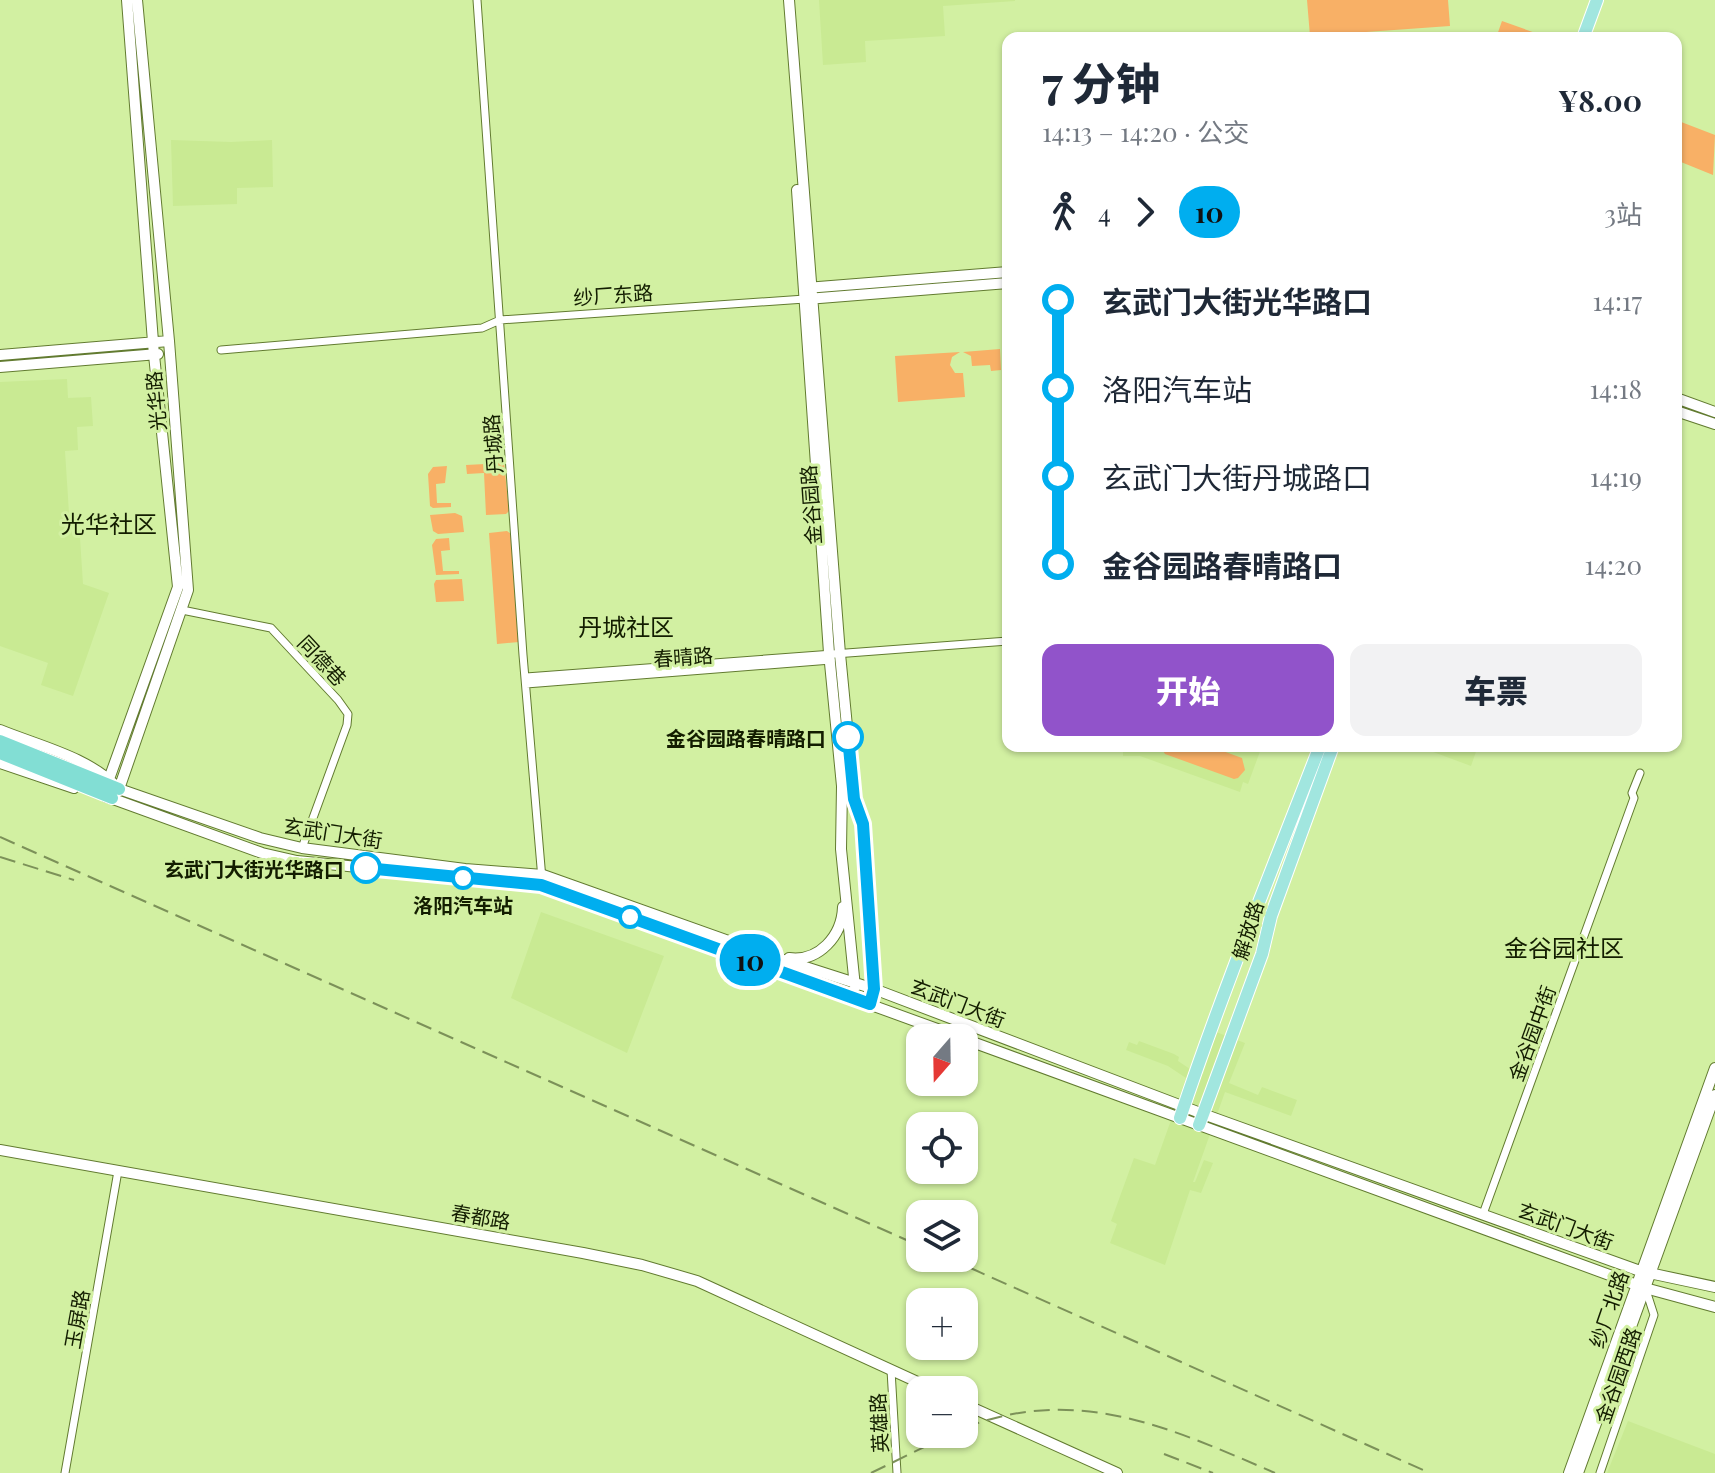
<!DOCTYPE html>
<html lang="zh">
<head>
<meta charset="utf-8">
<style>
	body { margin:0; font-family:"Playfair Display","Noto Sans SC",serif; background:#f2f2f3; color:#1f2937; height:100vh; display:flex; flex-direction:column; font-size:30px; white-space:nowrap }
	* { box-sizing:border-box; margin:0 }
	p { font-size:26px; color:#747a83 }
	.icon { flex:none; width:44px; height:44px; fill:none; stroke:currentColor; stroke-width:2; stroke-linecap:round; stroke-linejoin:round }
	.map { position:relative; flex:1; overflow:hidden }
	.side { position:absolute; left:1002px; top:32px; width:680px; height:720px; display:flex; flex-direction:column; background:#fff; border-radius:16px; box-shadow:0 2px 6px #0004 }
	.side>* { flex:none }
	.badge { padding:0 16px; border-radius:26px; font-size:28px; line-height:52px }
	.needle { width:52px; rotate:200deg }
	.tools { position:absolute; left:906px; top:1024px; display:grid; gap:16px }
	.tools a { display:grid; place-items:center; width:72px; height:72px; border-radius:16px; background:#fff; box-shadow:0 2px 6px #0004; font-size:40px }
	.map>.badge { position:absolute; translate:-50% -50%; box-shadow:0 0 0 4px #fff }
	.legs { display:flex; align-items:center; gap:12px; height:88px; padding:0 40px; font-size:26px }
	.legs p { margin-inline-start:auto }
	.headline { display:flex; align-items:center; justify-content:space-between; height:136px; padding:0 40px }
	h1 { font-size:44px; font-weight:800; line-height:60px }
	.button { display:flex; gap:16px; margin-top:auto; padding:16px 40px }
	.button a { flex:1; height:92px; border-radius:16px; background:#9153ca; color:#fff; font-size:32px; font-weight:800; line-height:92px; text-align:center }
	.button a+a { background:#f2f2f3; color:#1f2937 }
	ul { padding:0 40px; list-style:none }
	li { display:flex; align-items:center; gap:28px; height:88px; font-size:30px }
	li i { display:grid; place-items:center; width:12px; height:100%; margin:0 10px; background:currentColor }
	li i::after { content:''; width:20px; height:20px; margin:-10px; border:6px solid; border-radius:50%; background:#fff }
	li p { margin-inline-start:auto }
	li:first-child i { background:linear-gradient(#0000 50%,currentColor 0) }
	li:last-child i { background:linear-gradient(currentColor 50%,#0000 0) }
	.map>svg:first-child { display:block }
	.built { fill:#c9ea93 }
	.green { fill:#f8b066 }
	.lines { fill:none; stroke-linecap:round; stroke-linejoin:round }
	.minor-casing { stroke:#627b30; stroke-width:9 }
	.secondary-casing { stroke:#627b30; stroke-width:12 }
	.primary-casing { stroke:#fff; stroke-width:14 }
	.trunk-casing { stroke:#fff; stroke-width:14 }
	.minor { stroke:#fff; stroke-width:7 }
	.secondary { stroke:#fff; stroke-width:10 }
	.primary { stroke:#a1e6df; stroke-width:12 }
	.trunk { stroke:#82ded4; stroke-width:12 }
	.rail { stroke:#7c9159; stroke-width:2; stroke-dasharray:16 8; stroke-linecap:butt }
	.line-1-casing { stroke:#fff; stroke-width:18 }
	.line-1 { stroke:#00aeef; stroke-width:12 }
	.stop-1-dot { fill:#fff; stroke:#00aeef; stroke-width:4 }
	.labels { text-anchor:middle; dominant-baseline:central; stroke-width:6; stroke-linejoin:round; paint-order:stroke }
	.street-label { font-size:20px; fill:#131d00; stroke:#d2f0a2 }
	.stop-label { font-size:20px; font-weight:bold; fill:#131d00; stroke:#d2f0a2; text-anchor:end }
	.quarter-label { font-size:24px; fill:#131d00; stroke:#d2f0a2 }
</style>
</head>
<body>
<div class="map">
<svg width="1715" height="1473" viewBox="0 0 1715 1473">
	<rect width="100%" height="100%" fill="#d2f0a2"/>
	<!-- built -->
	<path class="built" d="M819 0H1015V1L943 6 945 36 865 41 866 62 823 65Z
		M171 140 231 142 272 140 273 187 237 188V204L173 206Z
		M67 379 68 398 91 397 93 426 77 427 78 450 65 451 69 513 79 523 83 584 109 593 73 696 41 685 48 663 0 646V382Z
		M1123 746H1262L1248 784 1243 782 1240 792 1140 756H1123Z
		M1417 746H1478L1471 766Z
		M541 912 664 956 627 1053 511 998Z
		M1216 1032 1245 1043 1229 1083 1258 1095 1262 1087 1297 1100 1291 1116 1225 1092 1193 1182H1195L1204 1160 1213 1163 1201 1193 1190 1190 1165 1265 1110 1243 1117 1224 1111 1221 1134 1158 1155 1165 1186 1078 1168 1066 1126 1050 1129 1042 1137 1045 1139 1041 1174 1054 1179 1057 1178 1061 1190 1069 1203 1074Z
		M1628 1421 1715 1454V1473H1607Z"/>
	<!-- green -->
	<path class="green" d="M1307 0H1448L1450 26 1310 36Z
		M1502 21 1541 35 1540 38H1496Z
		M1676 120 1715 135 1713 175 1676 160Z
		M1000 349 1001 370 991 371 990 365 972 366 971 356 963 352Z
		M960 352 952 357 950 365 955 373H963L965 397 898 402 895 356Z
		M504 463 509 511 506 514 486 515 484 473 467 474 466 465Z
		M447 466 445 483 436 484 437 503H451V507L433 508 430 506 428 474 433 467Z
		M455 513 462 516 464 532 438 534 433 531 430 515Z
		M507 531 511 534 519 642 497 644 489 533Z
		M449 538 450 550 441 551 443 571H459V574L436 575 432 545 436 539Z
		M462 579 464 601 436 602 434 584 436 580Z
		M1160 746H1209L1242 758 1245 770 1238 778 1234 779 1165 754Z"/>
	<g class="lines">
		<!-- minor casing -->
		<g class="minor-casing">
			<path id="minor" d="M477 0 523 655 542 879
				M221 350 482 328 500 320 805 299
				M182 610 271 628 338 700 348 714 347 725 302 848
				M526 677 1008 641
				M526 684 831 660
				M1483 1214 1634 798 1632 793 1640 773
				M891 1370 897 1473
				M65 1473 118 1171
				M1600 1473 1654 1315 1646 1290"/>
		</g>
		<!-- secondary casing -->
		<g class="secondary-casing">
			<path id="secondary" d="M789 0 840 654 854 799 863 824 874 989 870 1004
				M797 190 829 653 842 786 841 849 855 987
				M806 288 1008 272
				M807 299 1008 283
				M0 355 169 341
				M0 367 158 354
				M1676 398 1715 412
				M1676 411 1715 424
				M0 730C39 746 89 757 119 789L260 838 302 848 465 869 543 875 771 956 874 989 1203 1114 1640 1271 1715 1287
				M0 763 74 788
				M109 779 178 587 154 355 127 0
				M119 789 188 590 169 341 137 0
				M105 796 262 853 297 861 541 885 962 1038
				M789 958C819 962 842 936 843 907
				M964 1039 1645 1288 1715 1307
				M0 1150 583 1253 642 1265 697 1281 935 1390
				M964 1404 1117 1473
				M1569 1473 1715 1068
				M1578 1473 1715 1095"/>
		</g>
		<!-- primary casing -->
		<g class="primary-casing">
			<path id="primary" d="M1583 38 1597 0
				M1180 1118C1222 992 1272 870 1320 746
				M1199 1125 1262 954 1271 916 1333 746"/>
		</g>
		<!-- trunk casing -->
		<g class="trunk-casing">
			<path id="trunk" d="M0 741 119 789
				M0 753 112 798"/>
		</g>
		<!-- minor -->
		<use href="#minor" class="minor"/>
		<!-- secondary -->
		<use href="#secondary" class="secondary"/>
		<!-- primary -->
		<use href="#primary" class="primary"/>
		<!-- trunk -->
		<use href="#trunk" class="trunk"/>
		<!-- rail -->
		<path class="rail" d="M0 837 920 1246
			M0 857 74 880
			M948 1258 1430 1473
			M964 1428C1077 1384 1171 1428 1275 1473
			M1164 1454 1213 1473
			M871 1473 951 1434"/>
	</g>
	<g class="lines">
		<!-- line-1 casing -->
		<g class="line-1-casing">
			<path id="line-1" d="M366 868 541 885 870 1004 874 989 863 824 854 799 848 737"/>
		</g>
		<!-- line-1 -->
		<use href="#line-1" class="line-1"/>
	</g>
	<!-- markers -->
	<g class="stop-1-dot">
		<circle cx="848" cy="737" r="14"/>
		<circle cx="366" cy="868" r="14"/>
		<circle cx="463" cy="878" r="10"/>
		<circle cx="630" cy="917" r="10"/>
	</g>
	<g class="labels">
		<!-- street labels -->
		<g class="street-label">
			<text transform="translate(613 294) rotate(-4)">纱厂东路</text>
			<text transform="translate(155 401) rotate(-95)">光华路</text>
			<text transform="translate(492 444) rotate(-94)">丹城路</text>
			<text transform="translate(810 505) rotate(-94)">金谷园路</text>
			<text transform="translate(683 656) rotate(-4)">春晴路</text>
			<text transform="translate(323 660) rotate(47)">同德巷</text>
			<text transform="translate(333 832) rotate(9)">玄武门大街</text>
			<text transform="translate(1247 930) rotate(-73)">解放路</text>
			<text transform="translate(958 1002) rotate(21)">玄武门大街</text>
			<text transform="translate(1531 1033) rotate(-70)">金谷园中街</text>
			<text transform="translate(481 1216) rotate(10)">春都路</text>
			<text transform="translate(1566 1225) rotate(20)">玄武门大街</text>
			<text transform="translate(1608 1309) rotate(-71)">纱厂北路</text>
			<text transform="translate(76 1319) rotate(-80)">玉屏路</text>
			<text transform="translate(1617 1375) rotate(-71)">金谷园西路</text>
			<text transform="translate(878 1423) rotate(-93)">英雄路</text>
		</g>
		<!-- stop labels -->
		<g class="stop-label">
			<text x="826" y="737">金谷园路春晴路口</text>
			<text x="344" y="868">玄武门大街光华路口</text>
			<text x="463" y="904" text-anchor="middle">洛阳汽车站</text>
		</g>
		<!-- quarter labels -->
		<g class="quarter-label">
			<text x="109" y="523">光华社区</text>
			<text x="626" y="626">丹城社区</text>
			<text x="1564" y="947">金谷园社区</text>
		</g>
	</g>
</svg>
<div class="tools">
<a><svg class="needle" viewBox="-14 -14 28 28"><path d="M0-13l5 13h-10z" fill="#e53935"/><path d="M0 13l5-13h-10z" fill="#747a83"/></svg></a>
<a><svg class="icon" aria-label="locate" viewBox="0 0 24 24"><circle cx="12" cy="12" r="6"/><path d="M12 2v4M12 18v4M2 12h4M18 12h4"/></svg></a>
<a><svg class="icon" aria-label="layers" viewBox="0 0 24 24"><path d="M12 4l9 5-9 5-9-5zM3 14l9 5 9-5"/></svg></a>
<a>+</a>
<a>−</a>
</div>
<b class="badge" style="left:750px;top:960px;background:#00aeef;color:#111">10</b>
<section class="side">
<div class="headline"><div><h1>7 分钟</h1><p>14:13 – 14:20 · 公交</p></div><b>¥8.00</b></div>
<div class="legs"><svg class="icon" aria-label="walk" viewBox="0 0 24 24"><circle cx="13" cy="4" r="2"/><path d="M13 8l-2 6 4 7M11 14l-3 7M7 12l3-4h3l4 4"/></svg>4<svg class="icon" aria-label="forward" viewBox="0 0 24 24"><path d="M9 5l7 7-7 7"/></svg><b class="badge" style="background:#00aeef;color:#111">10</b><p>3站</p></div>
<ul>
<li><i style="color:#00aeef"></i><b>玄武门大街光华路口</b><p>14:17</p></li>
<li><i style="color:#00aeef"></i><span>洛阳汽车站</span><p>14:18</p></li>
<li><i style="color:#00aeef"></i><span>玄武门大街丹城路口</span><p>14:19</p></li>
<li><i style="color:#00aeef"></i><b>金谷园路春晴路口</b><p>14:20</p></li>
</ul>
<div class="button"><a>开始</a><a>车票</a></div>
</section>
</div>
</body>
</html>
